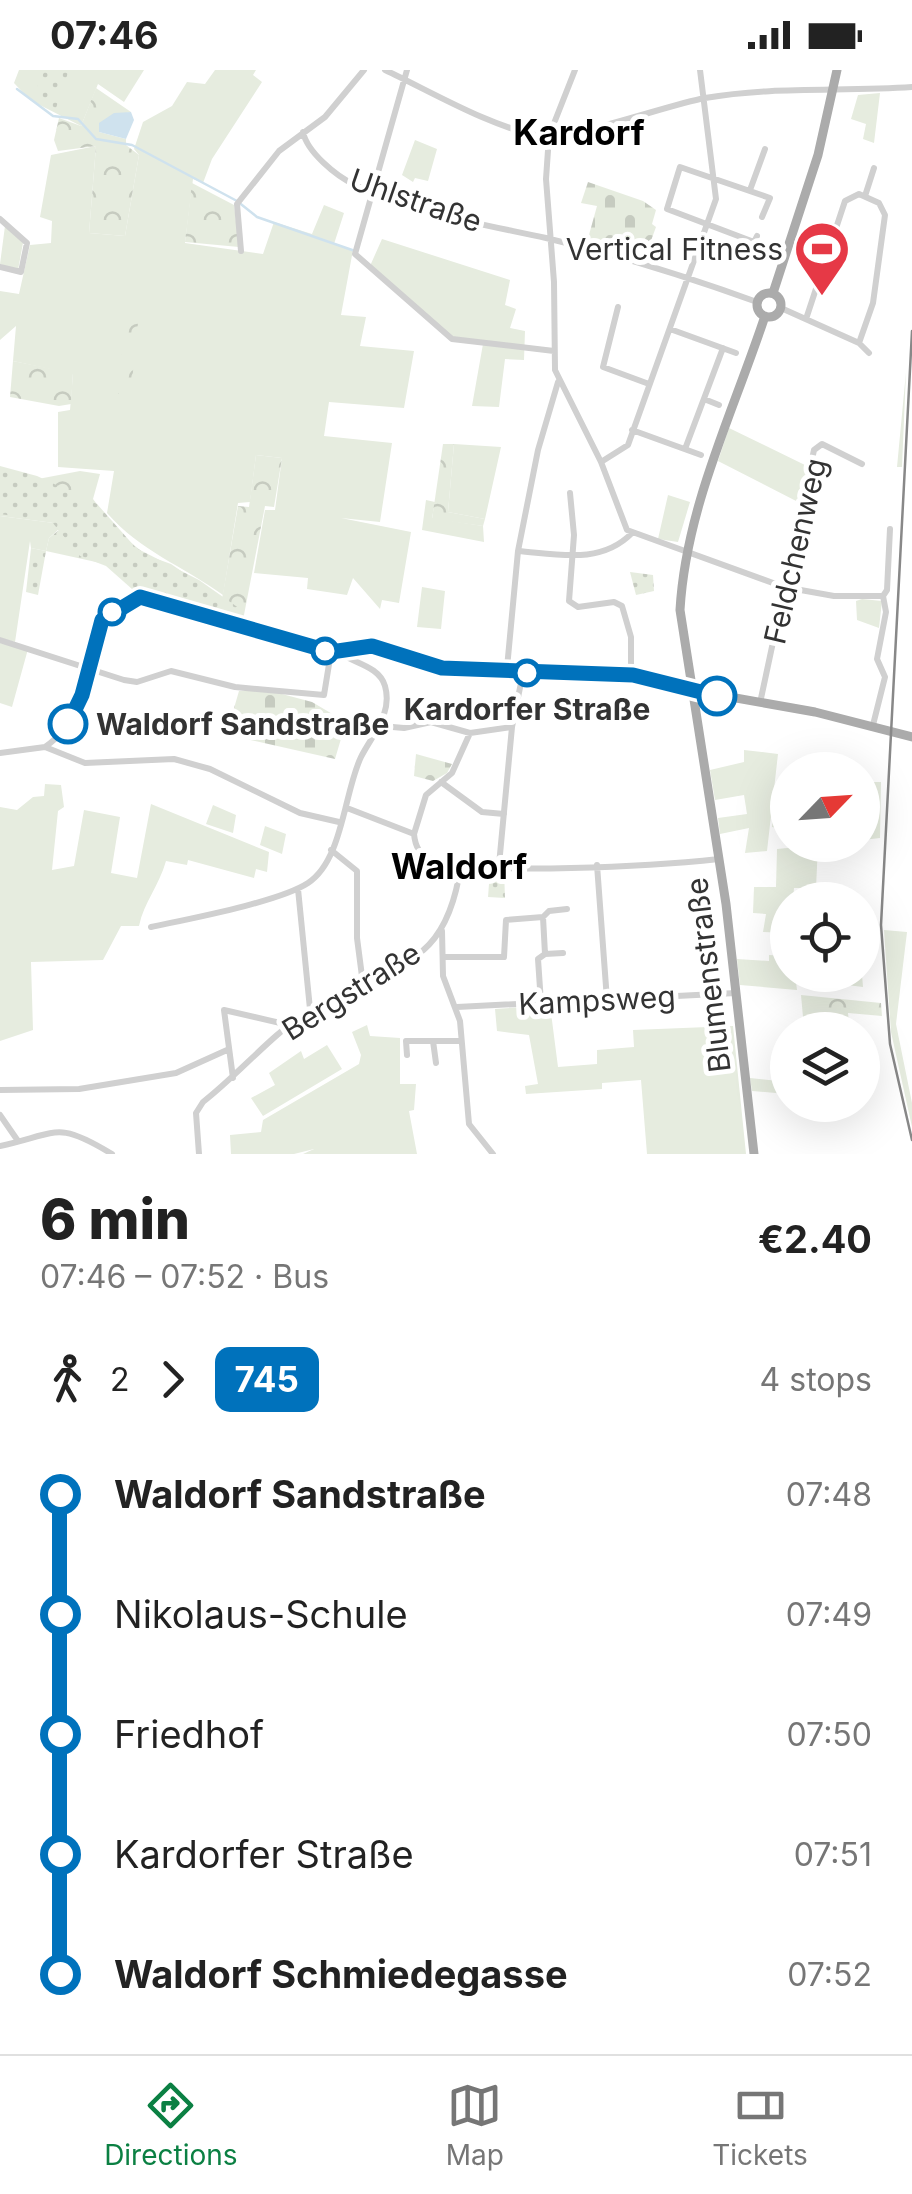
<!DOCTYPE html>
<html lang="en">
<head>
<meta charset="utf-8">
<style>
	body { margin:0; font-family:Inter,sans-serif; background:#f2f2f2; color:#222; height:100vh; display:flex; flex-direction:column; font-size:38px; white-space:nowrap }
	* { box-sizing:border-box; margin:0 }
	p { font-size:32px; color:#767676 }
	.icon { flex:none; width:55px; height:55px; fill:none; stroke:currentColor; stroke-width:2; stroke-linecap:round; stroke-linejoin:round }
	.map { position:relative; height:1084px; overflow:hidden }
	.details { display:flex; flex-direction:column; background:#fff; flex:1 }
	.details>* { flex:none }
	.badge { padding:0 20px; border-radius:15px; font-size:35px; line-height:65px }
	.needle { width:65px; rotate:65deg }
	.fabs { position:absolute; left:770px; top:682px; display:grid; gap:20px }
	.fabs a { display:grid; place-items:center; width:110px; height:110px; border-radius:50%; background:#fff; box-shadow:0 10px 40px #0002; font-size:50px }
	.map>.badge { position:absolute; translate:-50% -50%; box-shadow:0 0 0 5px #fff }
	.legs { display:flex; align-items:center; gap:15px; height:110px; padding:0 40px; font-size:32px }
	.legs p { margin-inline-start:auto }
	.head { display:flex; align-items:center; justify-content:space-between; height:170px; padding:0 40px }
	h1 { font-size:55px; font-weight:800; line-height:75px }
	ul { padding:0 40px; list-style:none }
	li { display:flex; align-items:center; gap:35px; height:120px; font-size:38px }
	li i { display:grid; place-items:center; width:15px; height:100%; margin:0 12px; background:currentColor }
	li i::after { content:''; width:25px; height:25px; margin:-12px; border:8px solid; border-radius:50%; background:#fff }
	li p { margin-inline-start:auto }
	li:first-child i { background:linear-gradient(#0000 50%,currentColor 0) }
	li:last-child i { background:linear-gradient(currentColor 50%,#0000 0) }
	.status { display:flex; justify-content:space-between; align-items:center; height:70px; padding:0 50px; background:#fff; direction:ltr }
	.status svg { height:28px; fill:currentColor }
	.dock { display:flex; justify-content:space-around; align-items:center; height:140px; border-top:2px solid #e0e0e0; background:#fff; font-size:28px; color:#767676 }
	.dock a { display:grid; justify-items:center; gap:5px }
	.dock .active { color:#0b8043 }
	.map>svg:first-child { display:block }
	.grass { fill:#e6ecdf }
	.forest { fill:url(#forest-crowns) }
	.cemetery { fill:url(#cemetery-stones) }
	.park { fill:url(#park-dots) }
	.water { fill:#cfe2ee }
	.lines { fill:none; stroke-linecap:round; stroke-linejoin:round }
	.stream { stroke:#cfe2ee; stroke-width:2.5 }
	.minor { stroke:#d0d0d0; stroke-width:6 }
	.major { stroke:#ababab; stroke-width:9 }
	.tram { stroke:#888; stroke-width:2.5 }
	.line-1-casing { stroke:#fff; stroke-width:22 }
	.line-1 { stroke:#0072bc; stroke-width:15 }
	.stop-1-dot { fill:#fff; stroke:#0072bc; stroke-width:5 }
	.labels { text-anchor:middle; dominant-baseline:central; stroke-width:10; stroke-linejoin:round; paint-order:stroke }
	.street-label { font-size:30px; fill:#333; stroke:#fff }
	.poi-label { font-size:30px; fill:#333; stroke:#fff; text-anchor:end }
	.stop-label { font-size:30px; font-weight:bold; fill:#333; stroke:#fff }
	.quarter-label { font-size:35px; font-weight:bold; fill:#000; stroke:#fff }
</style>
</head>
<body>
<div class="status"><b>07:46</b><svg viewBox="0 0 49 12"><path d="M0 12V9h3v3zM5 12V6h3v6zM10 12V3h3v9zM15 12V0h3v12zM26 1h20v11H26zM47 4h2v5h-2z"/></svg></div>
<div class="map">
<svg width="912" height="1084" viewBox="0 0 912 1084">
	<defs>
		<pattern id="forest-crowns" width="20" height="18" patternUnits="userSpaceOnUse" patternTransform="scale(2.5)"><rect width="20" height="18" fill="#e6ecdf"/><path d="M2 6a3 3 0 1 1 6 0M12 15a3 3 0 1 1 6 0" fill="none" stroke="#c6cbc0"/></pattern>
		<pattern id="cemetery-stones" width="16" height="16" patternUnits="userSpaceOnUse" patternTransform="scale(2.5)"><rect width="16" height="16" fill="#e6ecdf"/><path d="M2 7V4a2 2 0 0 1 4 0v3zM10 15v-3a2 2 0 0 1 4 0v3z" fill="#c6cbc0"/></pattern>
		<pattern id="park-dots" width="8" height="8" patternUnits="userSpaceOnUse" patternTransform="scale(2.5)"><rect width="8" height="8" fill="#e6ecdf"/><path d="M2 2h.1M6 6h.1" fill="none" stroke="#c6cbc0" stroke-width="1.8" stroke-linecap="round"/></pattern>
	</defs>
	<rect width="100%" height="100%" fill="#fff"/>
	<!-- grass -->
	<path class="grass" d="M19 0H144L124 32 98 14 81 56 30 30 14 13Z
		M215 0H256L253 5 262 12 212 89 203 113 193 109 185 173 263 184 274 152 312 164 324 135 344 143 334 174 353 180 341 245 366 247 360 276 414 281 404 338 329 332 324 366 392 373 380 452 341 448 411 462 399 533 382 530 380 539 353 508 347 525 307 519 308 508 254 503 265 440H275L282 388 256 385 250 432 238 433 223 525C183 496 140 481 107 443L114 401 58 397V342L70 340 73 304 13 291 16 256 0 270V221L19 224 30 175 51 173 52 151 40 147 51 85 96 76 89 163 125 166 139 85 134 79 143 52 172 36 187 12 205 14Z
		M880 23 874 73 863 69 866 54 851 49 858 25Z
		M415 70 437 79 428 111 415 108 413 112 402 105Z
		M5 156 23 173 18 200 0 194Z
		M382 169 510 210 505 235 516 239 510 258 525 261 524 290 505 289 499 337 472 336 483 274 452 267 370 196Z
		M906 302 902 397H897Z
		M729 358 807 396 800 433 718 391Z
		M454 374 501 377 485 449 448 442Z
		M668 425 690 432 678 472 658 469Z
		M426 430 435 432 432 448 483 456 484 472 422 460Z
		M0 446 54 453 59 459 49 468 46 481 31 478 30 471 15 572 0 568Z
		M422 517 445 521 441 559 417 557Z
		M862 529 882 531 879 558 857 550 856 531Z
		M0 573 28 579 12 637 0 633Z
		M744 680 778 684 767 781 745 783 749 758 720 764 718 748 747 744 744 725 715 730 710 700 744 692Z
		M863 712H881L880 768 863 770Z
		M45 714 61 715 64 737 58 741 52 800 74 796 84 740 120 747 111 803 137 808 151 734 269 782 267 802 256 799 254 808 188 790 187 795 166 791C159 816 144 832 139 856H121L103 890 31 892 33 960 0 971V737L17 740 33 727 44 726Z
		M777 715 787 716V760L772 757Z
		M213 735 236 745 233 763 206 754Z
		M265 756 286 764 282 784 260 775Z
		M818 775 816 818H794L793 830H788L787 863 763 862 766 844 753 843 754 817H776L777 779Z
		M884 860 907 862 896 954 912 1033V1057L891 962Z
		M769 885 787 886 788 905H795L797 920 740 915 737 889 769 891Z
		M815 905H862L863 917 815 911Z
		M550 935 558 997 597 994V980L634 977 633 960 733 956 746 1084H647L641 1010 602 1013V1019L526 1024 525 1016 538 1014 529 965 497 961 495 939Z
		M367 955 370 966 400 968V1014H416L414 1040 409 1041 417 1084H303L314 1079 294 1084H231L230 1065 261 1062 263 1050 359 994 361 985 352 962Z
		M327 975 342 999 263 1046 251 1028 275 1015 269 1003 301 981 304 989Z
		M750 1008 787 1012V1024L752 1021Z"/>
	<!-- forest -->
	<path class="forest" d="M96 18 131 42 121 44 99 62 126 69V75L139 85 125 166 89 163 96 76 58 81 54 70 59 48 81 56Z
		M192 113 234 135 239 177 185 172Z
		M126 241 139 243 131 321 118 324Z
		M13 291 73 303 71 334 59 336 10 327Z
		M443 374H454L448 442 485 449 483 456 432 449Z
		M256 385 282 388 274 437 265 436 243 550 221 543 160 501 140 523 105 494 46 481 49 468 59 460 54 453 0 446V402L38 409 80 401 100 404 93 429 117 461 146 485 171 494 222 529 238 436 249 437Z
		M801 925 881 933 882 946 848 943 849 953 803 947Z"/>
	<!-- cemetery -->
	<path class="cemetery" d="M588 112 643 131 656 140 652 154 656 157 645 187 587 172 597 136 581 133Z
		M267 620 312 632 346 652 335 689 237 667 240 656 230 652 239 621Z
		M416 684 452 694 447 703 433 711 414 706Z"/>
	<!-- park -->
	<path class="park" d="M45 0H69L55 41 33 26Z
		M0 396 37 406 97 434 136 478 199 510 243 541V550L132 519 106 496 80 486 52 452 0 444Z
		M31 478 46 481 38 525 26 522Z
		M630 502 653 505 654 521 636 525Z
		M504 800 505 828 488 827 490 801Z"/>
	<!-- water -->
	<path class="water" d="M131 42 134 50 126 69 99 62V53L114 43Z"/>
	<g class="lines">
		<!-- stream -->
		<path class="stream" d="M17 19 53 46 78 49 96 69 132 75 237 131 257 147 355 181"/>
		<!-- minor -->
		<path class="minor" d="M385 0C430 21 492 58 541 66 572 70 667 35 705 28 774 16 843 22 912 17
			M407 0 355 184 452 269 554 281
			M575 0 549 66 546 109 554 212 555 300 601 392 627 460 784 517 834 526H883
			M303 62C307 82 336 106 355 115 414 143 482 154 546 168 618 185 688 207 757 232
			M750 120 765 79
			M865 126 874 98
			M0 149 27 173 21 202 0 197
			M757 166 754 172 667 139 680 97 770 128 762 147
			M241 181 237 134 279 81 325 47 364 0
			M618 237 603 297 649 314
			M781 238 859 273 869 283
			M806 249 845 131 859 124 879 133 885 145 873 233 859 273
			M670 259 736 283
			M704 329 719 335
			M632 360 701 385
			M685 379 723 278
			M601 392 628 375 716 129 700 0
			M570 423 574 465 569 531 578 537 614 532 622 536 631 567V605
			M518 481C557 484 601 495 632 463
			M883 526 887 520 890 459
			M0 570 124 610 137 612 171 601 235 617 324 625 331 582
			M507 598 518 481 538 380 558 312
			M760 633 814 380 822 374 862 394
			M873 655 885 607 877 589 886 542 883 526
			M381 656 404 658 431 652 470 663 512 657
			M45 677C85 650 90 592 102 550L140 527 331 582 372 576 442 598H507L570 606 631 605 691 620
			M0 683 45 677 85 693 174 689 210 699 300 743 339 752
			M441 712 482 742 504 744
			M347 738 414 764C415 775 419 785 430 789 477 807 663 795 719 789
			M414 764 426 725 452 703 470 663
			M331 780 357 801V868L363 914
			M499 795 512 657 523 603
			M597 795 607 930
			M418 800 431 789
			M298 819 310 939
			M543 847 549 841 567 839
			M151 857C188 849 279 832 308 813 343 790 344 722 361 687 372 665 393 644 385 616 379 595 351 593 337 581
			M442 861 443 906 460 951 469 1054 493 1084
			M545 884 563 883
			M443 887H504L506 850 543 847 545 884 538 889 541 933
			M457 937 736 923
			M433 971 436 993
			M407 985 406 971H461
			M233 1008 224 940 289 955
			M0 1020 79 1019 176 1003 227 980
			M0 1045 18 1071
			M0 1076C59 1063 56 1050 112 1084
			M199 1084 196 1043 203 1032C239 1004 269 967 307 942 385 889 445 910 461 794"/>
		<!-- major -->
		<path class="major" d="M773 223 818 85 837 0
			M757 235a12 12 0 1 1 24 0a12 12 0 1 1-24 0Z
			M691 620 815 642 912 667
			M754 1084 726 834 680 540C686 437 733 343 765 246"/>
		<!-- tram -->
		<path class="tram" d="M912 261 881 855 890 974 912 1070"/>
	</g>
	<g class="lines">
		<!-- line-1 casing -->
		<g class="line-1-casing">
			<path id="line-1" d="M68 654 82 625 102 550 140 527 331 582 372 576 442 598 633 605 717 626"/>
		</g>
		<!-- line-1 -->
		<use href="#line-1" class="line-1"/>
	</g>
	<!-- icons -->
	<defs>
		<g id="stadium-pin" transform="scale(2.875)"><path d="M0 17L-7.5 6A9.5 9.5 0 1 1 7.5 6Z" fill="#e63946" stroke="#fff"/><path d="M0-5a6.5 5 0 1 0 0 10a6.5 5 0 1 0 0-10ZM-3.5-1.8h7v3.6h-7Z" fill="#fff"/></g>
	</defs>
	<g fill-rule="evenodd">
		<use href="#stadium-pin" x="822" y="179"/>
	</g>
	<!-- markers -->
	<g class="stop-1-dot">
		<circle cx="112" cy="542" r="12"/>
		<circle cx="325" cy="581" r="12"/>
		<circle cx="527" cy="603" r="12"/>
		<circle cx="717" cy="626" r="18"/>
		<circle cx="68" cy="654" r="18"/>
	</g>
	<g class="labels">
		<!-- street labels -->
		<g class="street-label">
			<text transform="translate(416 130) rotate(19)">Uhlstraße</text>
			<text transform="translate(795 481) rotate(-77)">Feldchenweg</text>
			<text transform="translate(708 905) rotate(-97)">Blumenstraße</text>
			<text transform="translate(351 921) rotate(-32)">Bergstraße</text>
			<text transform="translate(597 930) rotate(-3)">Kampsweg</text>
		</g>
		<!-- poi labels -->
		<g class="poi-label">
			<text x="783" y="179">Vertical Fitness</text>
		</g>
		<!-- stop labels -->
		<g class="stop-label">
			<text x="527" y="639">Kardorfer Straße</text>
			<text x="96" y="654" text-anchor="start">Waldorf Sandstraße</text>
		</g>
		<!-- quarter labels -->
		<g class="quarter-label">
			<text x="579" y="62">Kardorf</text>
			<text x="459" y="796">Waldorf</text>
		</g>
	</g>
</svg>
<div class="fabs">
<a><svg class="needle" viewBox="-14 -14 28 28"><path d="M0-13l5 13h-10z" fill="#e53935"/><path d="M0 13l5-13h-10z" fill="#767676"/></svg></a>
<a><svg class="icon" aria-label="locate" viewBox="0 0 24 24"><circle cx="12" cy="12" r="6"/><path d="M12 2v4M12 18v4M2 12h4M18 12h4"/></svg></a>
<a><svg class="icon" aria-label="layers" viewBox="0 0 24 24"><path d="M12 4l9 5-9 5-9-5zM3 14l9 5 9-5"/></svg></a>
</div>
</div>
<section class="details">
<div class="head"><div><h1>6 min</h1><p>07:46 – 07:52 · Bus</p></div><b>€2.40</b></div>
<div class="legs"><svg class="icon" aria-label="walk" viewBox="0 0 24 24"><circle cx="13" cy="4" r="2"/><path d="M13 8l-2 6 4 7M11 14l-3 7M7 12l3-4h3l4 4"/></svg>2<svg class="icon" aria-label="forward" viewBox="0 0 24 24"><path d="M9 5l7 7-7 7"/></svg><b class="badge" style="background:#0072bc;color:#fff">745</b><p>4 stops</p></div>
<ul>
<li><i style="color:#0072bc"></i><b>Waldorf Sandstraße</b><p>07:48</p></li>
<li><i style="color:#0072bc"></i><span>Nikolaus-Schule</span><p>07:49</p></li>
<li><i style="color:#0072bc"></i><span>Friedhof</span><p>07:50</p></li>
<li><i style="color:#0072bc"></i><span>Kardorfer Straße</span><p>07:51</p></li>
<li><i style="color:#0072bc"></i><b>Waldorf Schmiedegasse</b><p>07:52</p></li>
</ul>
</section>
<nav class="dock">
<a class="active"><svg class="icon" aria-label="directions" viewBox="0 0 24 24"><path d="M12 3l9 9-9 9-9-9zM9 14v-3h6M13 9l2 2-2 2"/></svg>Directions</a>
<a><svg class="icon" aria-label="map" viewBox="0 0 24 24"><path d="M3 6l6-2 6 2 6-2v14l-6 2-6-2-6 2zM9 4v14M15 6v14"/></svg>Map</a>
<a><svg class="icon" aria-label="tickets" viewBox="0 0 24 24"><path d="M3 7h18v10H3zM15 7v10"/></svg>Tickets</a>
</nav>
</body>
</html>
